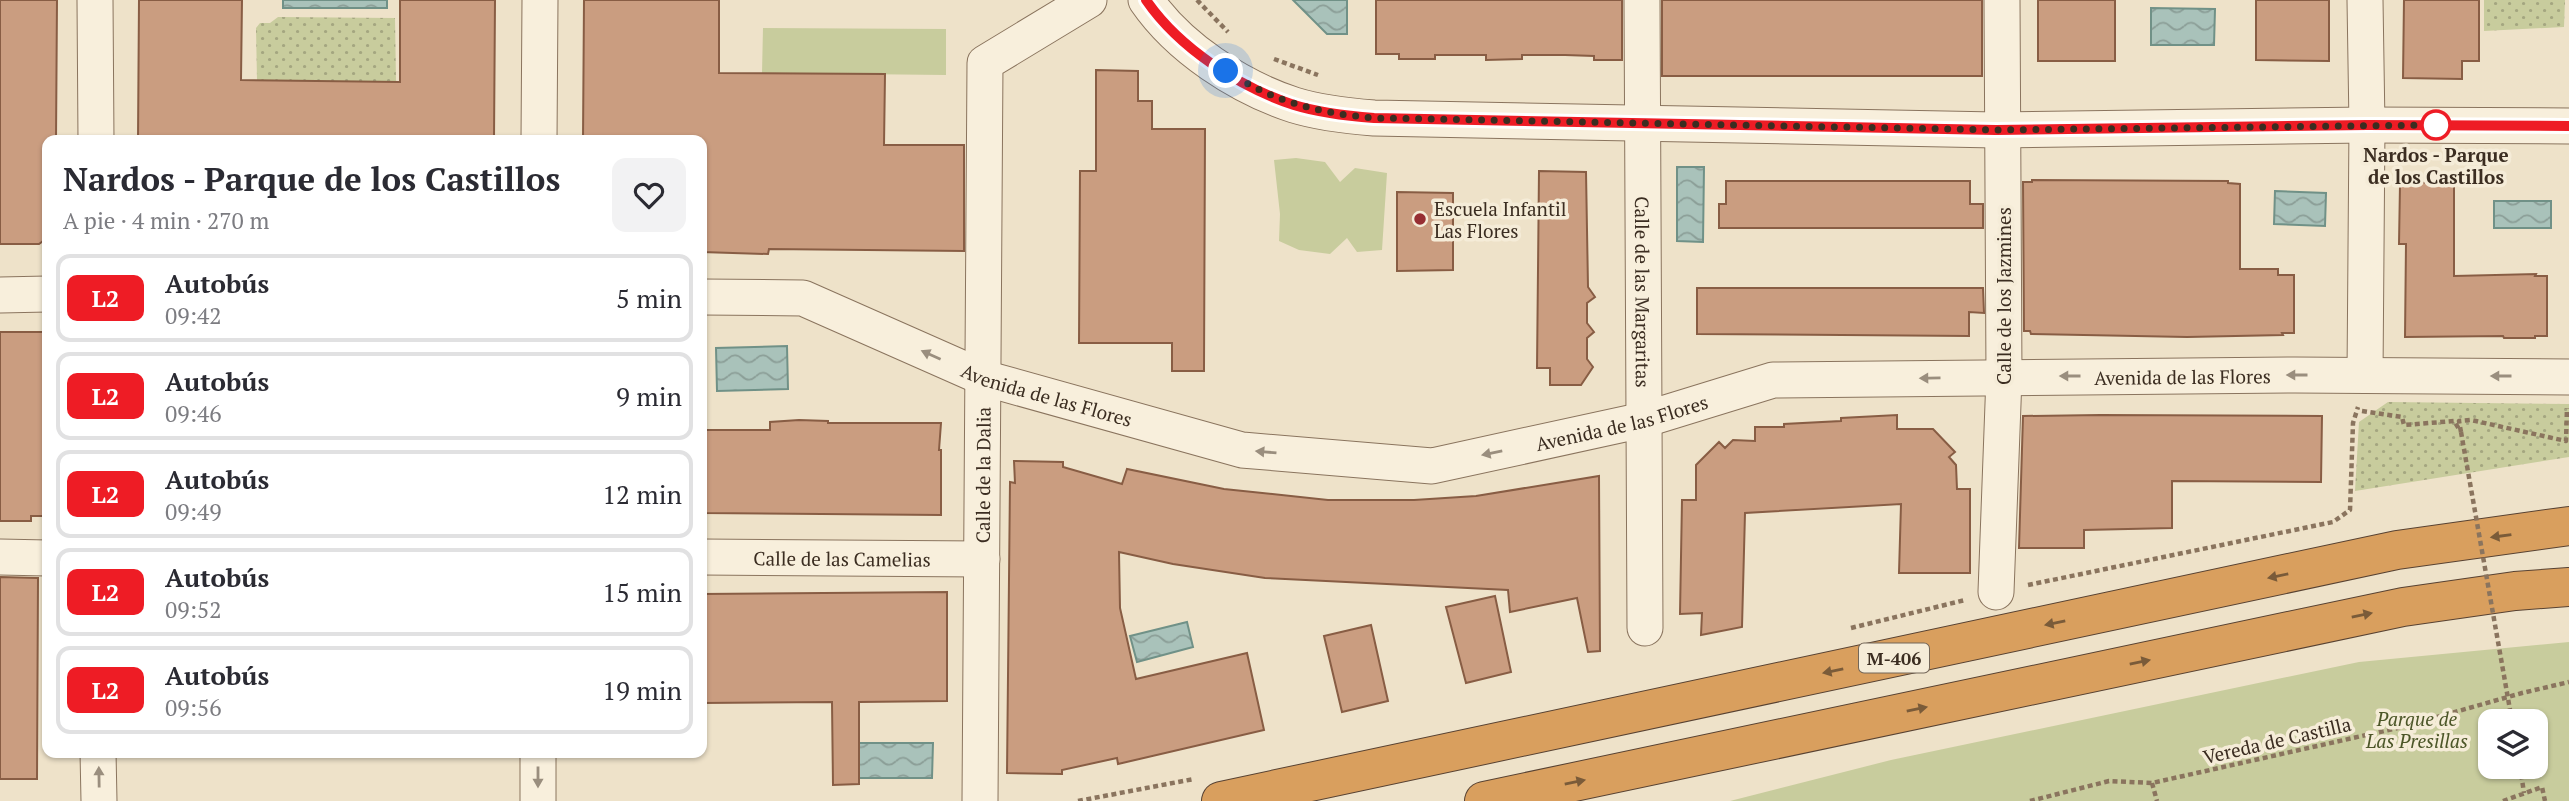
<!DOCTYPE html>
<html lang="es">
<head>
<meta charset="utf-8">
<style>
	body { margin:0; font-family:"PT Serif",serif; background:#f2f2f3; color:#2b2b33; height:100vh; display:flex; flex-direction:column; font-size:26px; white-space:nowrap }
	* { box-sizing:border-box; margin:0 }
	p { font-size:23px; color:#7c7c81 }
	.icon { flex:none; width:38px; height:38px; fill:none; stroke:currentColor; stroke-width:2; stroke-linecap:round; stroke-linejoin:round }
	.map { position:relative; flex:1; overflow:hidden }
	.panel { position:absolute; left:42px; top:135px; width:665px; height:623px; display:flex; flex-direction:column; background:#fff; border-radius:14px; box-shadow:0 2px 5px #0004 }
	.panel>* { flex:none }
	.badge { padding:0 14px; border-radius:10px; font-size:24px; line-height:46px }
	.buttons { position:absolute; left:2478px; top:709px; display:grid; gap:14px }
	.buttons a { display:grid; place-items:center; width:70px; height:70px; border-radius:14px; background:#fff; box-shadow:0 2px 5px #0004; font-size:35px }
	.you { position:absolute; width:35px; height:35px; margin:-18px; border:5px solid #fff; border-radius:50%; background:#1a73e8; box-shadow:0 0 0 10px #1a73e833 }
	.map>.badge { position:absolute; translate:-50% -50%; box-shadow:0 0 0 4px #fff }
	.round { display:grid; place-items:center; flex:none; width:74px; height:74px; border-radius:14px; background:#f2f2f3 }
	.head { display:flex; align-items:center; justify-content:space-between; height:119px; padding:0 21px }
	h1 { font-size:33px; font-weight:800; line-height:52px }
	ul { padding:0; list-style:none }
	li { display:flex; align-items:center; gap:21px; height:88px; margin:0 14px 10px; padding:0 7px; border:4px solid #e1e1e2; border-radius:14px }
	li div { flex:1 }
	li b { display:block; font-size:26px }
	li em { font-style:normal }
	li .badge { min-width:77px; font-weight:700; text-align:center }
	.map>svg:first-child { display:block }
	.grass { fill:url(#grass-dots) }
	.park { fill:#c8cc9d; fill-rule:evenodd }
	.water { fill:url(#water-waves); stroke:#709187; stroke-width:2 }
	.building { fill:#ca9d80; stroke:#885d44; stroke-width:2 }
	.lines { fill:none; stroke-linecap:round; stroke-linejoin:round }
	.minor-casing { stroke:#8a745e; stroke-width:37 }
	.highway-casing { stroke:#584232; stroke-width:40 }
	.path { stroke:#8a745e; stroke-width:4.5; stroke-dasharray:5 3.5; stroke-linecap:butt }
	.minor { stroke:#f8efdc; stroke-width:35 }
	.highway { stroke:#d99f5e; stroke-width:38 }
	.path-bridge { stroke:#8a745e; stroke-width:4.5; stroke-dasharray:5 3.5; stroke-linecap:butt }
	.oneway { fill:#9a8e7e }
	.oneway2 { fill:#7a5b39 }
	.line-casing { stroke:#fff; stroke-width:16 }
	.line { stroke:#ee1c25; stroke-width:10 }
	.walk { stroke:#3b2d21; stroke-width:7; stroke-dasharray:0 12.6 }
	.stop-dot { fill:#fff; stroke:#ee1c25; stroke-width:3.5 }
	.poi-dot { fill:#972f33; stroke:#f5ecd8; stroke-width:2.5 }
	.labels { text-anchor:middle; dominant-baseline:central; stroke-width:7; stroke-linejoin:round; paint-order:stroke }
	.shield { fill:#f5ecd8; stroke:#736658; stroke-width:2 }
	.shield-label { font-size:18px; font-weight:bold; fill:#3b2d21 }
	.stop-label { font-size:19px; font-weight:bold; fill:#3b2d21; stroke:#f5ecd8 }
	.poi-label { font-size:19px; fill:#3b2d21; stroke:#f5ecd8; text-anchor:start }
	.street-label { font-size:19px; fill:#3b2d21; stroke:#f5ecd8 }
	.park-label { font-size:19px; font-style:italic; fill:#4c5628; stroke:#f5ecd8 }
</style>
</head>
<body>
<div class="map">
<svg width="2569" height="801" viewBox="0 0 2569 801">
	<defs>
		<pattern id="grass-dots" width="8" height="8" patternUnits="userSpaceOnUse" patternTransform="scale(1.75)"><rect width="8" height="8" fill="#c8cc9d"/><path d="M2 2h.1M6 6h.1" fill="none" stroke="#a4a680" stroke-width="1.8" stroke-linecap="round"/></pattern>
		<pattern id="water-waves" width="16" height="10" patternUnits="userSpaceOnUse" patternTransform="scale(1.75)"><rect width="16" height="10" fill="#a9c2ba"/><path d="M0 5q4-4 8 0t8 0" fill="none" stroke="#8b9e97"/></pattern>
	</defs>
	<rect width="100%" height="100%" fill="#eee2c9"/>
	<!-- grass -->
	<path class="grass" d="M2484 0H2565L2564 27 2484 31Z
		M278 17 395 18 396 82 257 80 256 28 260 23H270Z
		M2388 402 2569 404V457L2355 491 2359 422Z"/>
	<!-- park -->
	<path class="park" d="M763 28 946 29V75L762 73Z
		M1296 158 1325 162 1340 182 1355 168 1387 173 1382 250 1357 252 1347 238 1330 254 1299 250 1279 241 1280 214 1274 160Z
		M2569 642V801H1730L1891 760 2359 662ZM2536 721V766H2490V721Z"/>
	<!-- water -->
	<path class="water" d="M283 0H387V8H283Z
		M1293 0H1347V34H1327Z
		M2151 8 2215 9 2214 45H2151Z
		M1677 167H1704L1703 242 1677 241Z
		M2275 191 2326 193 2325 226 2274 224Z
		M2494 201H2551V228H2494Z
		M787 346 788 389 717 391 716 348Z
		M1187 622 1193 647 1137 662 1130 636Z
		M859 743H933L932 778H859Z"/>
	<!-- building -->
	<path class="building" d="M0 0H57L56 140H47V238L39 244H0Z
		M139 0H242L241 80 400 82V0H495L494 140H138Z
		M584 0H719V73L885 74 884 145H964V251L769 249 768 254 702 252V140H583Z
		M1376 0H1622V60H1594V56L1565 55H1522V59L1486 60V55H1435V59H1399V54H1376Z
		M1662 0H1982V76H1662Z
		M2038 0H2115V61H2038Z
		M2256 0H2329V61L2256 60Z
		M2404 0H2479V61H2462V79L2403 78Z
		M1096 70 1138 71V101H1152V129H1205L1204 371H1172V343H1079L1080 171H1096Z
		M1539 171 1586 172 1588 287 1595 297 1587 303V323L1594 332 1587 338V359L1593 367 1581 385H1550V368H1537Z
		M2032 180 2228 181V183L2240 184V269H2278V275H2294V333H2282L2283 335 2187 337 2031 334 2030 331H2024L2023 182H2032Z
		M1726 181H1970V204H1983V228H1719V204H1726Z
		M2411 182 2454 184V276L2536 274 2535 276H2547V336H2535V338H2504L2503 336 2405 337 2406 244H2399L2400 185 2411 184Z
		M1397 192 1453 193V270L1397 271Z
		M1697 288H1983L1984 313 1969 312V336L1697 334Z
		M0 332H47V516H31V521H0Z
		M1897 415V429H1933L1955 452 1949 457 1956 465 1957 489H1970V573H1899L1901 504 1745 513 1742 627 1701 635 1702 613 1680 614 1682 500H1696V465L1719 442 1725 448 1733 440 1755 441V427H1784V424L1841 421V418Z
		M2100 415 2322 416 2321 482 2172 481V528L2084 530V548H2019L2023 416Z
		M799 420 828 421V423H941L939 450H941V515L702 513V430H770V422Z
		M1014 461 1063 462V467L1122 484 1127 469 1224 489 1328 500H1414L1476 496 1599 476 1600 651 1588 652 1577 598 1510 612 1508 590 1265 578 1173 564 1119 552 1120 608 1136 679 1247 653 1264 730 1118 764 1117 758 1062 770V774L1007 773 1010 482 1015 483Z
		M0 577 38 578 37 779H0Z
		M947 592V701L859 702V784L833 785 832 702 702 703V594Z
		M1495 596 1511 672 1466 683 1446 607Z
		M1371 625 1388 701 1342 712 1324 636Z"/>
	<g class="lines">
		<!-- minor casing -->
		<g class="minor-casing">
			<g id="minor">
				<path d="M95 0 96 140"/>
				<path d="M1146 0C1179 48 1239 87 1294 105 1320 113 1347 116 1374 118L1996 130 2367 125 2569 126"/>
				<path id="s1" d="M1642 0 1645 628"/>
				<path d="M2365 0 2367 125 2365 375"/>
				<path d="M539 140 540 0"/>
				<path d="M0 295 47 294"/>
				<path id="s2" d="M702 297 803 298 984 378 1242 450 1432 466 1643 420 1773 380 2295 375 2569 377"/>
				<path d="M0 557 47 558"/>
				<path id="s3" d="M702 557 982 559"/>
				<path d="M1996 592 2004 377 2002 0"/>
				<path d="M98 752 99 801"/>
				<path d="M538 752V801"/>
				<path id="s4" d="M980 801 985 63 1089 0"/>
			</g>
		</g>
		<!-- highway casing -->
		<g class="highway-casing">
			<path id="highway" d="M1221 801 2397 550 2569 526
				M1484 801 2403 607 2515 591 2569 587"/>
		</g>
		<!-- path -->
		<path class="path" d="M1197 0 1228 32
			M1274 59 1318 75
			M2362 411 2402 417 2404 425 2454 421 2459 429
			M2461 432 2459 421 2471 420 2566 441 2567 408
			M2028 585 2333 522 2350 510 2353 423 2358 407
			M1851 628 1965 600
			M2520 766 2524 793
			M2152 783 2157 801
			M1078 801 1194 779
			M2030 801 2109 781 2152 783 2402 727 2522 693 2569 682
			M2503 801 2542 787 2545 801"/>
		<!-- minor -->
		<use href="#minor" class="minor"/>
		<!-- highway -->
		<use href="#highway" class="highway"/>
		<!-- path-bridge -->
		<path class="path-bridge" d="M2461 432 2512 721"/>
	</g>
	<!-- one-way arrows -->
	<defs><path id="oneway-solid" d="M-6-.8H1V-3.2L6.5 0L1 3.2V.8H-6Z" transform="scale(1.75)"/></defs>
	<g class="oneway">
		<use href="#oneway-solid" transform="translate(931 355) rotate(-156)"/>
		<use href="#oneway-solid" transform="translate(2297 375) rotate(180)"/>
		<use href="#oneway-solid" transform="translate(2070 376) rotate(180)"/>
		<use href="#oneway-solid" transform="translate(2501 376) rotate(-180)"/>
		<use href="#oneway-solid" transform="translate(1930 378) rotate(179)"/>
		<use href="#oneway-solid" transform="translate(1266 452) rotate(-175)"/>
		<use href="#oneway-solid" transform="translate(1492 453) rotate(168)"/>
		<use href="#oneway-solid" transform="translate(99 777) rotate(-91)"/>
		<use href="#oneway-solid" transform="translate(538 777) rotate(90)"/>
	</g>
	<g class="oneway2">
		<use href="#oneway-solid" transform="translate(2501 536) rotate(172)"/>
		<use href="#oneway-solid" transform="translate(2278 576) rotate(168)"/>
		<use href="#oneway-solid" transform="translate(2362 615) rotate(-12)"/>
		<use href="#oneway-solid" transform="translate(2055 623) rotate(168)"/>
		<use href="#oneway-solid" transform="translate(2140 662) rotate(-12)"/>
		<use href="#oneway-solid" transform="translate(1833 671) rotate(168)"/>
		<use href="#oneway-solid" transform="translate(1917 709) rotate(-12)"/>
		<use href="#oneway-solid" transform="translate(1575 782) rotate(-12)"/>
	</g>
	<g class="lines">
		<!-- line casing -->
		<g class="line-casing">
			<path id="line" d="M1146 0C1179 48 1239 87 1294 105 1320 113 1347 116 1374 118L1996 130 2367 125 2569 126"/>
		</g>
		<!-- line -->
		<use href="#line" class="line"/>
		<!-- walk -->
		<path class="walk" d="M1226 71C1274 102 1318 113 1374 118L1996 130 2436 125"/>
	</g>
	<!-- markers -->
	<circle class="stop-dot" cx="2436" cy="125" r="14"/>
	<circle class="poi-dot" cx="1420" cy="219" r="7"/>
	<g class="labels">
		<!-- shield labels -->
		<rect class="shield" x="1859" y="643.5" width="70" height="29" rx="5"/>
		<g class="shield-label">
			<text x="1894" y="658">M-406</text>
		</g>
		<!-- stop labels -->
		<g class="stop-label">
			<text x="2436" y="154">Nardos - Parque<tspan x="2436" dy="22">de los Castillos</tspan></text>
		</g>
		<!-- poi labels -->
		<g class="poi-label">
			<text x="1434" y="208">Escuela Infantil<tspan x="1434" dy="22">Las Flores</tspan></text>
		</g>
		<!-- street labels -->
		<g class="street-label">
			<text stroke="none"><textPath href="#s1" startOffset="292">Calle de las Margaritas</textPath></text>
			<text transform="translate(2003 296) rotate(-90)">Calle de los Jazmines</text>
			<text stroke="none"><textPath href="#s2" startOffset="1519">Avenida de las Flores</textPath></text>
			<text stroke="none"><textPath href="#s2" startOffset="364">Avenida de las Flores</textPath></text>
			<text stroke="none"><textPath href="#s2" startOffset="952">Avenida de las Flores</textPath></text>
			<text stroke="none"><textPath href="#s4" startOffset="326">Calle de la Dalia</textPath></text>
			<text stroke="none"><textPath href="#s3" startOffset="140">Calle de las Camelias</textPath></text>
			<text transform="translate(2277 740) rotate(-13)">Vereda de Castilla</text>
		</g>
		<!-- park labels -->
		<g class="park-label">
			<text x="2417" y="718">Parque de<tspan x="2417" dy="22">Las Presillas</tspan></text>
		</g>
	</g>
</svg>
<div class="buttons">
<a><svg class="icon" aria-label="layers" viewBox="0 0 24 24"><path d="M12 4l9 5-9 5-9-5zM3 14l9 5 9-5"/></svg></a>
</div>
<div class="you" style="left:1226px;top:71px"></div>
<section class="panel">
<div class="head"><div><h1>Nardos - Parque de los Castillos</h1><p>A pie · 4 min · 270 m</p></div><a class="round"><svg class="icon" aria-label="heart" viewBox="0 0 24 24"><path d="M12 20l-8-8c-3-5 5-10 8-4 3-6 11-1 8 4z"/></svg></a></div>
<ul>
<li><span class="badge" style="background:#ee1c25;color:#fff">L2</span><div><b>Autobús</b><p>09:42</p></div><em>5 min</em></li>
<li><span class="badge" style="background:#ee1c25;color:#fff">L2</span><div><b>Autobús</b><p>09:46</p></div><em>9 min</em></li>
<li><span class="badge" style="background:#ee1c25;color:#fff">L2</span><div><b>Autobús</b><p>09:49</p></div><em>12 min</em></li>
<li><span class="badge" style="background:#ee1c25;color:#fff">L2</span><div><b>Autobús</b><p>09:52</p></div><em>15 min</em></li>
<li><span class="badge" style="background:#ee1c25;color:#fff">L2</span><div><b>Autobús</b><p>09:56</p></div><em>19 min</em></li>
</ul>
</section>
</div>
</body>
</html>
